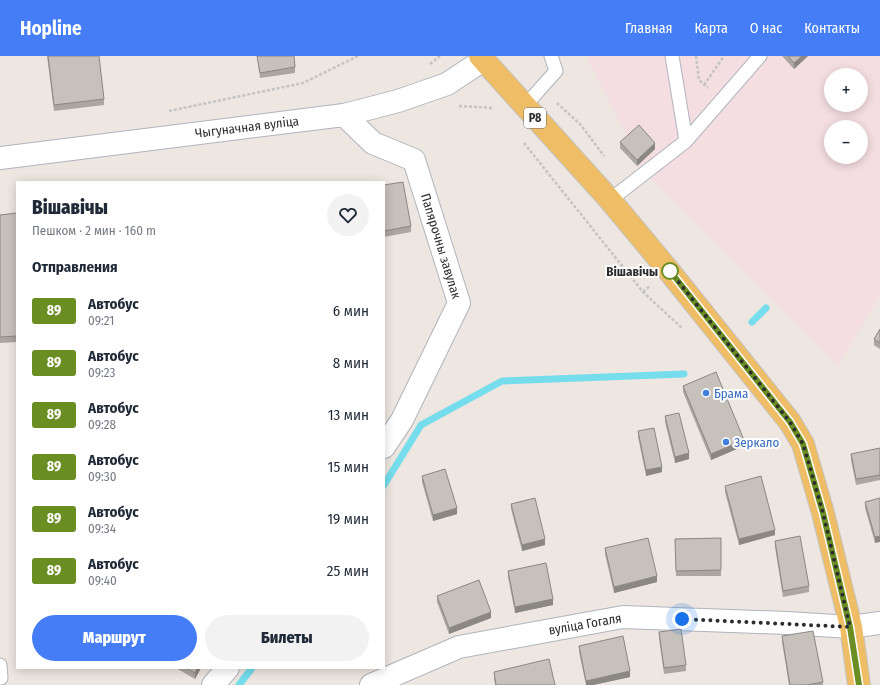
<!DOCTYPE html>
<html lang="ru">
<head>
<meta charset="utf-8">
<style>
	body { margin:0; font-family:"Fira Sans Condensed",sans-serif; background:#f2f2f3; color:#1f2937; height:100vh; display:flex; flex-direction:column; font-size:15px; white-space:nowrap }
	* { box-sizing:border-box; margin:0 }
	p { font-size:13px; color:#747a83 }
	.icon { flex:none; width:22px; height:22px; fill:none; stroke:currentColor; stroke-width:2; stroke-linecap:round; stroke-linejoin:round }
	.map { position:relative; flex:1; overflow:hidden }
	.sheet { position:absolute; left:16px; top:125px; width:369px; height:488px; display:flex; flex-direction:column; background:#fff; border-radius:0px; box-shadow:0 2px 10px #0003 }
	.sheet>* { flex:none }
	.badge { padding:0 8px; border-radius:3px; font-size:14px; line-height:26px }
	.controls { position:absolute; left:824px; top:12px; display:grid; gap:8px }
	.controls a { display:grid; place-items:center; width:44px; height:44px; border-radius:50%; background:#fff; box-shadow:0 2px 10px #0003; font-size:20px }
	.you { position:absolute; width:20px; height:20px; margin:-10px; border:3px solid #fff; border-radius:50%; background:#1a73e8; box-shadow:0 0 0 6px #1a73e833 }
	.map>.badge { position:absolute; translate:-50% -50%; box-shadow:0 0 0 2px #fff }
	h2 { padding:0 16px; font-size:15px; line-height:36px }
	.round { display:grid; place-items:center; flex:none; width:42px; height:42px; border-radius:21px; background:#f2f2f3 }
	.overview { display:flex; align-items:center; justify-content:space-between; height:68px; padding:0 16px }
	h1 { font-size:19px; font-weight:800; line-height:30px }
	.button { display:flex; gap:8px; margin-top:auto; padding:8px 16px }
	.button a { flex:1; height:46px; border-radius:24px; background:#457df7; color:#fff; font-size:16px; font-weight:800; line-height:46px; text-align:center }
	.button a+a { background:#f2f2f3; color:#1f2937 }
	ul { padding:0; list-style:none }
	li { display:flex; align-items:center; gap:12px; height:52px; padding:0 16px }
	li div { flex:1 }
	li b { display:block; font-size:15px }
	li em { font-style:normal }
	li .badge { min-width:44px; font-weight:700; text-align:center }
	header { display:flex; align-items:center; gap:24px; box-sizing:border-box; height:56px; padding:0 20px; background:#457df7; color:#fff }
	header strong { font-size:19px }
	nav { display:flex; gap:22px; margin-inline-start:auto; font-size:14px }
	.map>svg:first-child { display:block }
	.medical { fill:#f4dee2; fill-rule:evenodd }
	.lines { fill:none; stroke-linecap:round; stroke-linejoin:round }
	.stream { stroke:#76dded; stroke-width:7 }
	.lane-casing { stroke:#b0b4bd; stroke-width:15 }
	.street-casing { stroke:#b0b4bd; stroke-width:24 }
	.secondary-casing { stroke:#b0b4bd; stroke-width:24 }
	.primary-casing { stroke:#c4c4c4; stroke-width:24 }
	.path { stroke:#c4c4c4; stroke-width:2.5; stroke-dasharray:3 2; stroke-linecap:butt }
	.lane { stroke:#fff; stroke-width:13 }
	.street { stroke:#fff; stroke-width:22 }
	.secondary { stroke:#fff; stroke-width:22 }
	.primary { stroke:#eebd65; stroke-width:22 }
	.wall { fill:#aba6a1 }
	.shaded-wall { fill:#8b8783 }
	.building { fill:#c7c1bb; stroke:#8b8783 }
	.line-casing { stroke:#fff; stroke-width:9 }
	.line { stroke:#6b8e23; stroke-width:6 }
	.walk { stroke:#2d2d2d; stroke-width:4; stroke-dasharray:0 7.2 }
	.stop-dot { fill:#fff; stroke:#6b8e23; stroke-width:2 }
	.shop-dot { fill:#3f7fe0; stroke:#fff; stroke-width:1.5 }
	.labels { text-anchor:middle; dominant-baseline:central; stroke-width:4; stroke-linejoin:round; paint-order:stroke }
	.shield { fill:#fff; stroke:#6c6c6c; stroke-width:1 }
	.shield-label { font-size:12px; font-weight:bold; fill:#2d2d2d }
	.street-label { font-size:13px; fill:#2d2d2d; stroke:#fff }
	.stop-label { font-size:13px; font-weight:bold; fill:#2d2d2d; stroke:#fff; text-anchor:end }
	.shop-label { font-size:13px; fill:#366cbe; stroke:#fff; text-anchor:start }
</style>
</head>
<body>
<header>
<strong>Hopline</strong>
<nav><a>Главная</a><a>Карта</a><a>О нас</a><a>Контакты</a></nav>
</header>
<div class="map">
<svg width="880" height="629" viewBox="0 0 880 629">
	<rect width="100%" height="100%" fill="#eee6e0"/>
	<!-- medical -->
	<path class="medical" d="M586 0H880V240L838 310 620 92 629 84ZM831 19H861V49H831ZM831 71H861V101H831Z"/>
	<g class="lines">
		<!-- stream -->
		<path class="stream" d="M752 266 766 252
			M384 429 421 369 502 325 684 318
			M239 629 252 612"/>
		<!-- lane casing -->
		<g class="lane-casing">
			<path id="lane" d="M672 0 686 85
				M524 51 556 15 551 0
				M610 144 686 85 760 0
				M0 609 1 622"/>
		</g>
		<!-- street casing -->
		<g class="street-casing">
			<path id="street" d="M344 59 373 87 414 104 459 247 402 364 384 391
				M213 629 228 612
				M371 629 459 591 623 561 787 567 851 571 880 567"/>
		</g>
		<!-- secondary casing -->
		<g class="secondary-casing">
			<path id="secondary" d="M0 102 344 59 398 45 447 28 483 4"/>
		</g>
		<!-- primary casing -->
		<g class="primary-casing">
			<path id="primary" d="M480 0 610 144 669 215 790 366 803 388 823 457 851 571 859 629"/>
		</g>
		<!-- path -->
		<path class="path" d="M696 0 699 24 708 32
			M430 8 440 0
			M704 29 724 0
			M557 47 580 68 604 100
			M459 50 494 52
			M169 55 303 27 358 0
			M524 87 643 236 683 273
			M643 236 650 230"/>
		<!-- lane -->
		<use href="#lane" class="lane"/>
		<!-- street -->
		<use href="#street" class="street"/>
		<!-- secondary -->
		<use href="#secondary" class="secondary"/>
		<!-- primary -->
		<use href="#primary" class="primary"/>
	</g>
	<!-- wall -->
	<path class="wall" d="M47 0H99L104 43V49L54 55Z
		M257 0H294L295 11V17L260 22Z
		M782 0H808L794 13Z
		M620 86 655 93 637 110 620 92Z
		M384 129 411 170V176L384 181Z
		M17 157V286L0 287V159Z
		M880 273V293L874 289V283Z
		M683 330 744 390 711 404 683 336Z
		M665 360 689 403 675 407 665 366Z
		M638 375 662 416 646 420 638 381Z
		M880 392V424L856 429 851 404V398Z
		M422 420 457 458 433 465 422 426Z
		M725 430 775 479 739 489 725 436Z
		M880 442 875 487 865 452V446Z
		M511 448 545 489 522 495 511 453Z
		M721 482V520H676L675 483Z
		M775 485 809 530V536L783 541 775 491Z
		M605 492 657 526 614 537 605 498Z
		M508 515 553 549 515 557 508 521Z
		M437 540 491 562 449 578 437 546Z
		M659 576 686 609V615L664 618 659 582Z
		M782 580 823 626V629H789L782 586Z
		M579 590 630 621 593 629H586L579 596Z
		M176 612H201L195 623Z
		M494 616 555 629H495L494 622Z"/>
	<!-- shaded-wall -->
	<path class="shaded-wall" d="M802 0H808L794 13V7Z
		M655 87V93L637 110V104Z
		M744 384V390L711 404V398Z
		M689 397V403L675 407V401Z
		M662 411V416L646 420V414Z
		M457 452V458L433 465V459Z
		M775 474V479L739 489V483Z
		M880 480V486L875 487V481Z
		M545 483V489L522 495V489Z
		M657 520V526L614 537V531Z
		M553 543V549L515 557V551Z
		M491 556V562L449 578V572Z
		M197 612H201L195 623V617Z
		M630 615V621L593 629H586V625Z"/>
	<!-- building -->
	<path class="building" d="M48 0H99L104 43 54 49Z
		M257 0H294L295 11 260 17Z
		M788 0H802L794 7Z
		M639 69 655 87 637 104 620 86Z
		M403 126 411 170 384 175V129Z
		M17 157V280L0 281V159Z
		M880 273V287L874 283Z
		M716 316 744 384 711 398 683 330Z
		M679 357 689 397 675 401 665 360Z
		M654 372 662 411 646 414 638 375Z
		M880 392V419L856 423 851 398Z
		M445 413 457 452 433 459 422 420Z
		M761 420 775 474 739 483 725 430Z
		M535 442 545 483 522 489 511 448Z
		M880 442V480L875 481 865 446Z
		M800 480 809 530 783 535 775 485Z
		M648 482 657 520 614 531 605 492Z
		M721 482V514L676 515 675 483Z
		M546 507 553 543 515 551 508 515Z
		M479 524 491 556 449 572 437 540Z
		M681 573 686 609 664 612 659 576Z
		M813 575 823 626 807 629H790L782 580Z
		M623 580 630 615 586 625 579 590Z
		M549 603 555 629H496L494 616Z
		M186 612H197L195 617Z"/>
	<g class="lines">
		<!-- line casing -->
		<g class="line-casing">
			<path id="line" d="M670 215 790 366 803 388 823 457 850 571 859 629"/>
		</g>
		<!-- line -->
		<use href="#line" class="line"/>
		<!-- walk -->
		<path class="walk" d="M670 215 790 366 803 388 809 408 823 457 850 571 682 563"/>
	</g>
	<!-- markers -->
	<circle class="stop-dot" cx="670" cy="215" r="8"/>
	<g class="shop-dot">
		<circle cx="706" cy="337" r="4"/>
		<circle cx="726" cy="386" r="4"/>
	</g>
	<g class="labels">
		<!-- shield labels -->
		<rect class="shield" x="524" y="52" width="22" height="20" rx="3"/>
		<g class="shield-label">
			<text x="535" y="62">Р8</text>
		</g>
		<!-- street labels -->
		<g class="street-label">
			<text transform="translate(247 71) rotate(-7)">Чыгуначная вуліца</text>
			<text transform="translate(441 190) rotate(73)">Папярочны завулак</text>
			<text transform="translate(585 568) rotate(-10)">вуліца Гогаля</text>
		</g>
		<!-- stop labels -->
		<g class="stop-label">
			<text x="658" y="215">Вішавічы</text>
		</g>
		<!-- shop labels -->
		<g class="shop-label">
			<text x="714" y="337">Брама</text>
			<text x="734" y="386">Зеркало</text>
		</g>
	</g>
</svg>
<div class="controls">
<a>+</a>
<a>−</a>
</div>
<div class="you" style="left:682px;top:563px"></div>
<section class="sheet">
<div class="overview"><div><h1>Вішавічы</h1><p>Пешком · 2 мин · 160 m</p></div><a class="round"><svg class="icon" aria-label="heart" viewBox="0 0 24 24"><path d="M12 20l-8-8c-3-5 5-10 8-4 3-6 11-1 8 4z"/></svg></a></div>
<h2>Отправления</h2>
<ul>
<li><span class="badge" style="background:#6b8e23;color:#fff">89</span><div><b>Автобус</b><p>09:21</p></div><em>6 мин</em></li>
<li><span class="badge" style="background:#6b8e23;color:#fff">89</span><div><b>Автобус</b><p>09:23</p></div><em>8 мин</em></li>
<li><span class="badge" style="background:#6b8e23;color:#fff">89</span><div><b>Автобус</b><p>09:28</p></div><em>13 мин</em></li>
<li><span class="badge" style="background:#6b8e23;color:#fff">89</span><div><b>Автобус</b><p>09:30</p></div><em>15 мин</em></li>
<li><span class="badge" style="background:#6b8e23;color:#fff">89</span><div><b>Автобус</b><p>09:34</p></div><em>19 мин</em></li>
<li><span class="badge" style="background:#6b8e23;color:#fff">89</span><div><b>Автобус</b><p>09:40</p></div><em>25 мин</em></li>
</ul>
<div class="button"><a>Маршрут</a><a>Билеты</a></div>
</section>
</div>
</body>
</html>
